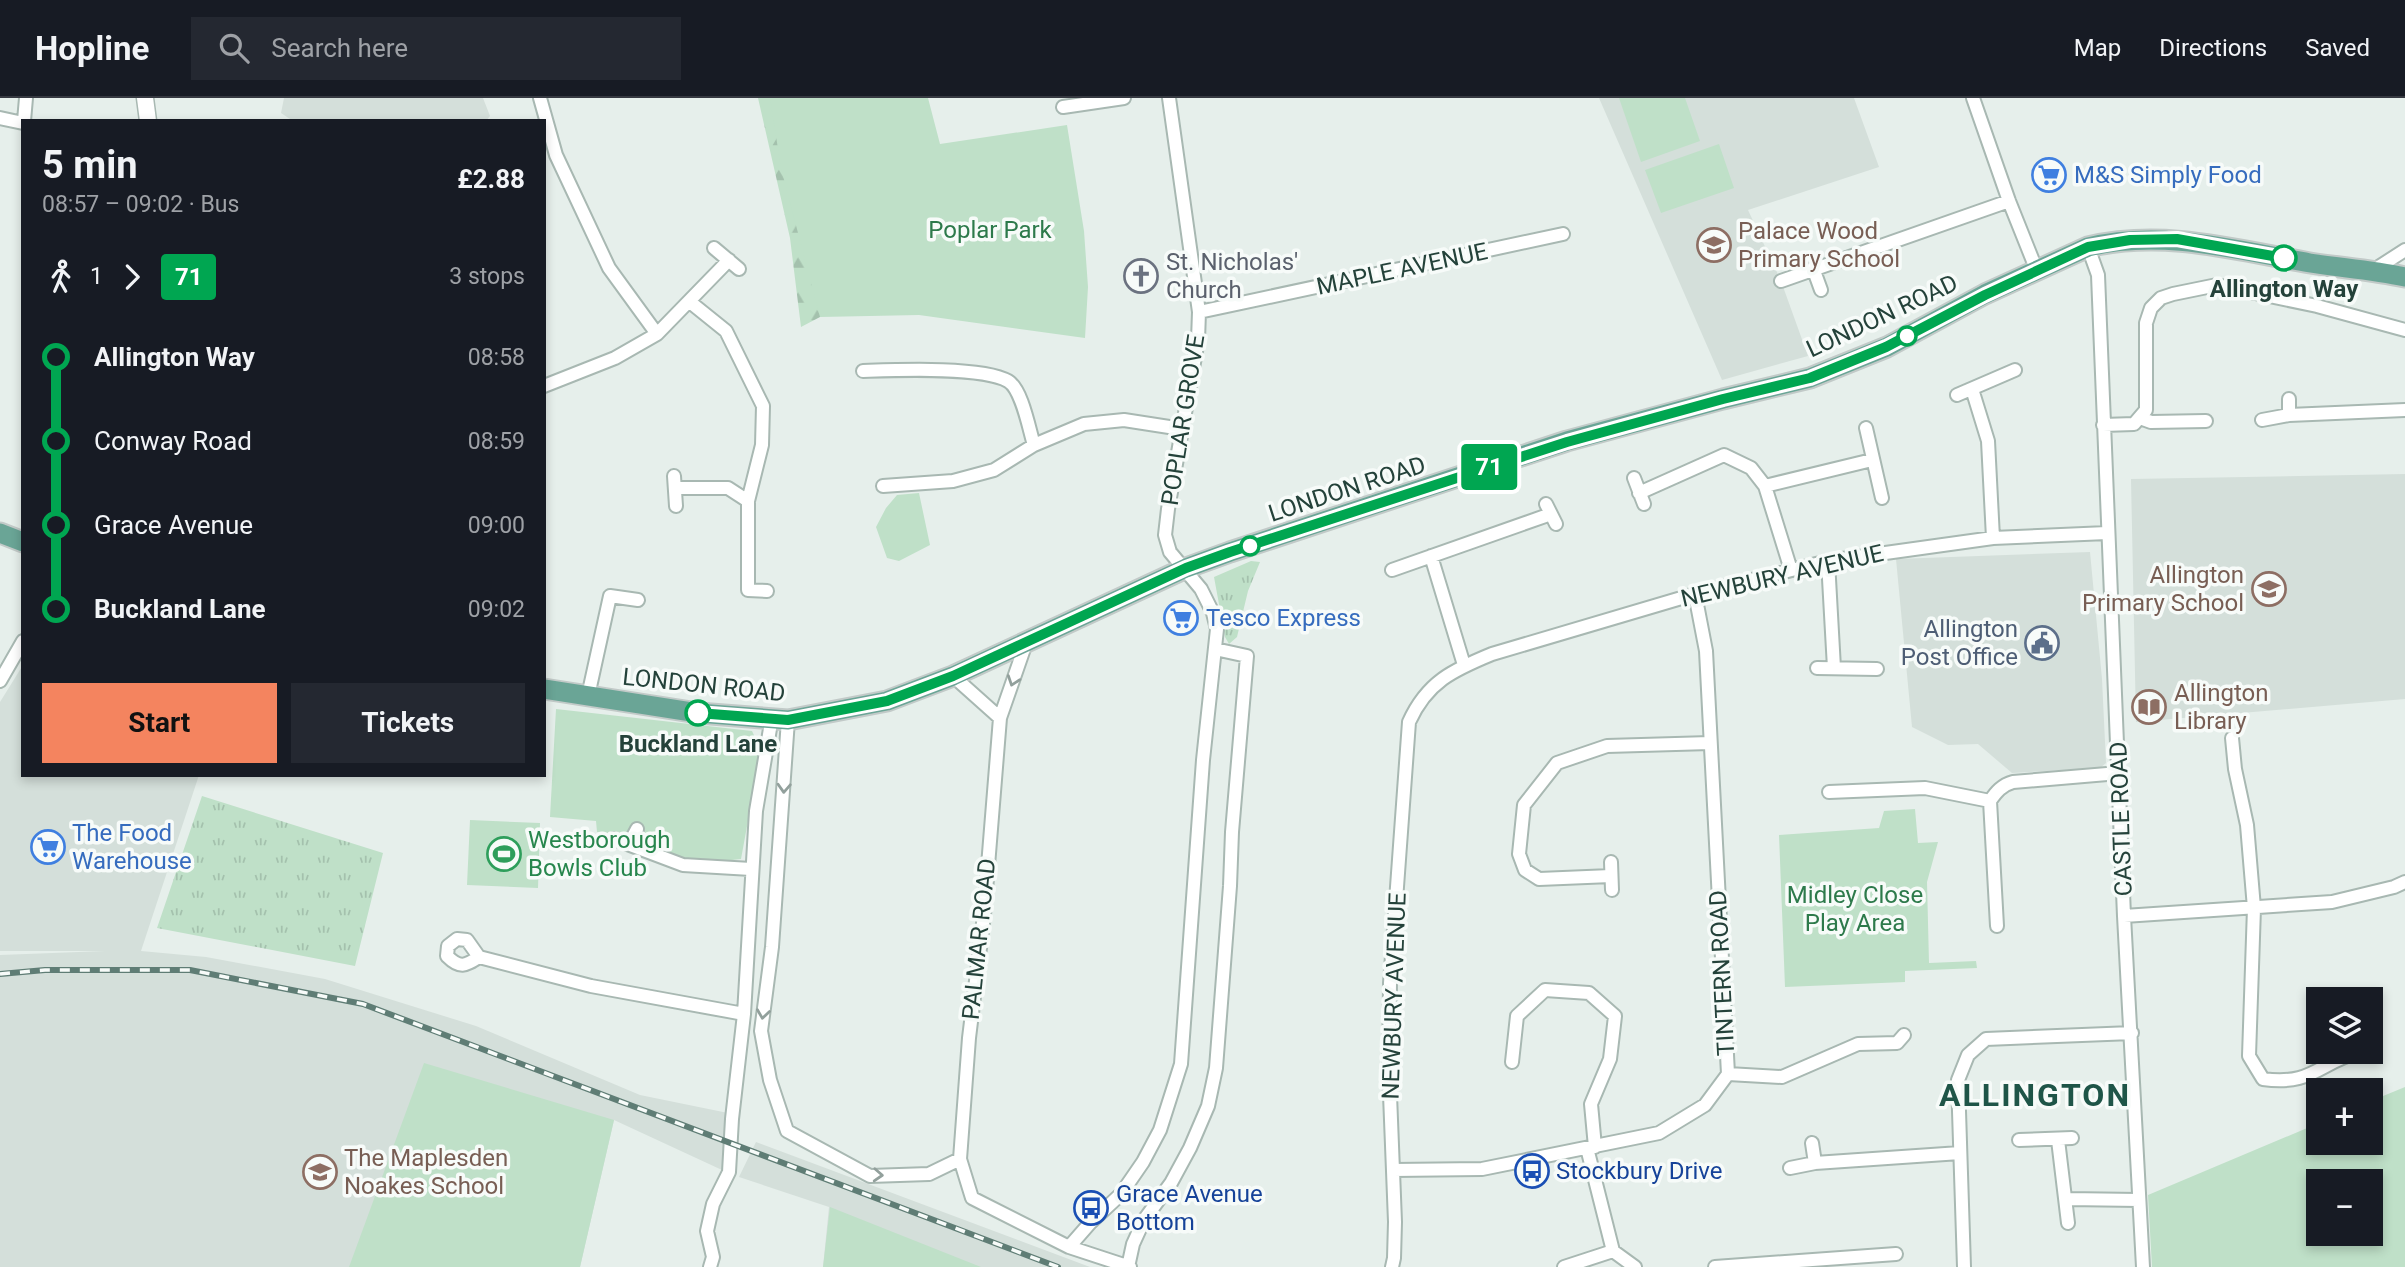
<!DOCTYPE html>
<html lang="en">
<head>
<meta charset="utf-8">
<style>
	body { margin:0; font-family:Roboto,sans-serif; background:#242831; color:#f1f3f6; height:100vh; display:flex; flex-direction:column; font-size:26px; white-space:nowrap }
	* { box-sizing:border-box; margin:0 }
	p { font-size:23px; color:#9ea1a6 }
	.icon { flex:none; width:38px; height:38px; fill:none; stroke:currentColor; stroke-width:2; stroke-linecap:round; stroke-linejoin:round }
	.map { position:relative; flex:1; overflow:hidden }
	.side { position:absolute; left:21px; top:21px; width:525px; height:658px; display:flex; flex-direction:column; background:#171b24; border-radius:0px; box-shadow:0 4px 10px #0003 }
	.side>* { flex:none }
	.badge { padding:0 14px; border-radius:5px; font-size:24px; line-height:46px }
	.fabs { position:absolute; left:2306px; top:889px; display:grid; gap:14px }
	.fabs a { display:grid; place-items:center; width:77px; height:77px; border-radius:0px; background:#171b24; box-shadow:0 4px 10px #0003; font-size:35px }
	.map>.badge { position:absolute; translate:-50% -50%; box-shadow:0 0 0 4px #fff }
	.legs { display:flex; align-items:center; gap:10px; height:77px; padding:0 21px; font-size:23px }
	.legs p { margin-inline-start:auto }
	.head { display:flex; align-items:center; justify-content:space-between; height:119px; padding:0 21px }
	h1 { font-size:38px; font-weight:700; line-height:52px }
	.button { display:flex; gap:14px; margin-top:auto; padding:14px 21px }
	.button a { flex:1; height:80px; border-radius:0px; background:#f4845f; color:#111; font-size:28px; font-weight:700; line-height:80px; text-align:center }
	.button a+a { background:#242831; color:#f1f3f6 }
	ul { padding:0 21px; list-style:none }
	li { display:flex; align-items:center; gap:24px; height:84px; font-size:26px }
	li i { display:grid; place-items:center; width:10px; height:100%; margin:0 9px; background:currentColor }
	li i::after { content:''; width:18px; height:18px; margin:-9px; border:5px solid; border-radius:50%; background:#171b24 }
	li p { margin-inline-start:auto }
	li:first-child i { background:linear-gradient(#0000 50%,currentColor 0) }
	li:last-child i { background:linear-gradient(currentColor 50%,#0000 0) }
	header { display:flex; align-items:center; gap:42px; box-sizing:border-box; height:98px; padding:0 35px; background:#171b24; border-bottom:2px solid #363941 }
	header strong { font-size:33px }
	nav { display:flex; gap:38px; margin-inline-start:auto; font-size:24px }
	.search { width:490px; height:63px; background:#242831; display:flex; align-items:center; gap:18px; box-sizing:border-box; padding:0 24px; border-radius:0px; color:#9ea1a6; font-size:26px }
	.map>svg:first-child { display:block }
	.built { fill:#d4dfda }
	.grass { fill:url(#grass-tufts) }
	.forest { fill:url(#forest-firs) }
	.park { fill:#bfe0c8; fill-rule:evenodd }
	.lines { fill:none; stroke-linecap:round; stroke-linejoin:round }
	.minor-casing { stroke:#a8b8b2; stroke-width:16 }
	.tertiary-casing { stroke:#a8b8b2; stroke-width:19 }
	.primary-casing { stroke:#c2cac8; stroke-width:23 }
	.minor { stroke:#fff; stroke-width:12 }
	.tertiary { stroke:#fff; stroke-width:16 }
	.primary { stroke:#6aa596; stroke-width:19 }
	.rail-casing { stroke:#5f7d75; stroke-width:6 }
	.rail { stroke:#f7fbf9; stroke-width:3.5; stroke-dasharray:10; stroke-linecap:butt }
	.oneway { stroke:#92a09c }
	.line-1-casing { stroke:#fff; stroke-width:16 }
	.line-1 { stroke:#00a651; stroke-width:10 }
	.stop-1-dot { fill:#fff; stroke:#00a651; stroke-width:3.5 }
	.labels { text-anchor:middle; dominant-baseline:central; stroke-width:7; stroke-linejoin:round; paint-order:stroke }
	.shop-label { font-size:24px; fill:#366cbe; stroke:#f7fbf9; text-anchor:start }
	.park-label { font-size:24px; fill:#2d7a4b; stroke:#f7fbf9 }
	.education-label { font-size:24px; fill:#785e54; stroke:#f7fbf9; text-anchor:start }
	.worship-label { font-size:24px; fill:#5b616d; stroke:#f7fbf9; text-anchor:start }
	.street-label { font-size:24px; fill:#24423a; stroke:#f7fbf9 }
	.stop-label { font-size:24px; font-weight:bold; fill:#24423a; stroke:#f7fbf9 }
	.service-label { font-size:24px; fill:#4e5e75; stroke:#f7fbf9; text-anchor:end }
	.leisure-label { font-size:24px; fill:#27864d; stroke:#f7fbf9; text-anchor:start }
	.transit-label { font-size:24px; fill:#164399; stroke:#f7fbf9; text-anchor:start }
	.district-label { font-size:32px; font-weight:bold; letter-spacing:2px; fill:#1f5548; stroke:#f7fbf9 }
</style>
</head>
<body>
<header>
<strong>Hopline</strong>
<div class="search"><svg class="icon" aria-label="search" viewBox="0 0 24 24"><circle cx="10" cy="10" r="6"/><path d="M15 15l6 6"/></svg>Search here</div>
<nav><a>Map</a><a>Directions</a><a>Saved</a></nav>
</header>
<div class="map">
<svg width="2405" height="1169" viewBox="0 0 2405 1169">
	<defs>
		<pattern id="grass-tufts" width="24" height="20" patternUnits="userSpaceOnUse" patternTransform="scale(1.75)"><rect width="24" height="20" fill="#bfe0c8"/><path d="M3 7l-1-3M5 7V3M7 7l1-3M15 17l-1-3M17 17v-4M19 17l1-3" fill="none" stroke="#a4c1ad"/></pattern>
		<pattern id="forest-firs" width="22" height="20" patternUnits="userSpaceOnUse" patternTransform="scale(1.75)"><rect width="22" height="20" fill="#bfe0c8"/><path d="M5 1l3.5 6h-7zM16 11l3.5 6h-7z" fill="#a4c1ad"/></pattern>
	</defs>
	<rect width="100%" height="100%" fill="#e6efeb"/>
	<!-- built -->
	<path class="built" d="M284 0H483L490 18 486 23H293L281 15Z
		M1599 0H1854L1879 69 1748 112 1781 183 1808 258 1722 282Z
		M2405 376V601L2136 624 2131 381Z
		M2090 454 2102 581 2106 665 2100 670 2012 675 1978 646 1948 647 1912 629 1896 461Z
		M23 567V677H199L141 853 206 859 325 881 476 928 640 997 728 1015 722 1072 614 1022 580 1169H0V857L105 853H0V604Z
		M756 1044 1090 1169H823L829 1109 739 1079Z"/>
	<!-- grass -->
	<path class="grass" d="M1251 463 1260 464 1248 493 1237 539 1229 546 1225 539 1214 479Z
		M202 698 383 755 355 868 157 830Z"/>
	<!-- forest -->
	<path class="forest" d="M758 0H772L820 204V219L801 229 790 140Z"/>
	<!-- park -->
	<path class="park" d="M770 0H928L940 46 1067 27 1084 133 1088 189 1085 240 919 217 820 219 781 70Z
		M1619 0H1685L1700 43 1641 64Z
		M1719 46 1734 90 1661 115 1645 72Z
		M919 395 930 447 899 463 887 460 876 429 886 410 897 397Z
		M556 611 752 633 761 652 741 761 732 762 731 766 680 762 643 747 640 739 628 735 618 736 617 738 597 734 596 723 550 719Z
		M1915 711 1918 745 1938 744 1927 784 1929 865 1976 863 1977 870 1905 873V884L1785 889 1779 737 1879 730 1884 713Z
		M470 722 540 725 538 790 467 787Z
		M424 965 614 1022 580 1169H349Z
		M2405 989V1169H2152L2148 1097 2319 1025V1045H2371V1003ZM2319 1083H2371V1136H2319Z
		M830 1109 981 1169H823Z"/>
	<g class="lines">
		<!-- minor casing -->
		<g class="minor-casing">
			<path id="minor" d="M540 0 556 57 609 170 657 236
				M1973 0 2009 103 2037 173
				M1063 9 1124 0
				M0 20 23 25
				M24 23 26 0
				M2088 149 2098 177 2124 818 2143 1169
				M714 150 739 171
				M1813 170 1821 192
				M2374 172 2405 152
				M1781 183 2009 103
				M690 204 726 233 763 308 762 347 748 403V492L767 493
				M1199 214 1563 136
				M863 273C894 272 982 268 1008 283 1022 291 1029 331 1034 347
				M544 288 615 260 657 236 729 162
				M1972 291 1988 343 1993 440
				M1957 297 2015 272
				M2289 317V301
				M2140 320 2151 324 2206 323
				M2262 322 2289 317 2405 312
				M2103 327 2134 326 2146 312V225L2151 210 2161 200 2173 196 2217 187 2317 208 2405 232
				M1866 330 1882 400
				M674 378 676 408
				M1634 380 1644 406
				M883 388 953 383 994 372 1034 347 1084 326 1124 322 1182 331
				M1765 388 1872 362
				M675 390H728L748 403
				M1639 395 1724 357 1751 370 1765 388 1791 472
				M1546 406 1556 426
				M1431 458 1464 567
				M1828 463 1834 570
				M1392 472 1551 416
				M1026 545 1000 620 984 817 969 940 960 1061 972 1100 1069 1149 1130 1169
				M1817 570 1877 571
				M953 578 1000 620
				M0 583 23 543
				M588 598 610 498 638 502
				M788 622 772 849 761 933 770 982 787 1033 870 1078 929 1076 960 1061
				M2232 640 2235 671 2247 727 2254 810 2249 958 2263 981C2312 988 2318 965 2359 954
				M1829 694 1925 690 1990 703
				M614 741 683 767 751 771
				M629 746 637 731
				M1611 764 1612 792
				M1611 778 1539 781 1525 772 1519 756 1524 707 1557 665 1607 648 1710 645
				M2124 818 2332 804 2394 789 2405 784
				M1997 828 1990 703C1996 694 2002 687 2013 684L2119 675
				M457 841 467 842 479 859C465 868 460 871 447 858L448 848Z
				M479 859 591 888 744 916
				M2371 950H2372
				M1512 964 1517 918 1545 892 1589 895 1615 918 1610 961 1591 1006 1595 1049
				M1728 976 1782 979 1858 946 1897 945 1904 937
				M2019 1042 2072 1040
				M2058 1042 2068 1125
				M1812 1045 1815 1065
				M1587 1050 1613 1153 1635 1169
				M1790 1070 1815 1065 1960 1055
				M1393 1072 1482 1071 1659 1035 1705 1007 1728 976 1706 553 1695 496
				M2067 1101 2139 1102
				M1069 1149 1090 1125 1121 1096 1143 1064 1160 1032 1181 966 1203 662 1217 531 1213 515 1201 491 1170 454 1165 437 1168 411 1198 242 1199 214 1169 0
				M710 1169 713 1159 707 1133 713 1106 729 1074 732 1021 744 916 756 713 772 619
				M1128 1169 1133 1146 1144 1122 1171 1085 1190 1050 1208 1008 1216 970 1230 788 1232 734 1247 558 1215 551
				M1392 1169 1394 1160 1395 1124 1389 971 1390 885 1409 624C1427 584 1453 572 1492 556L1695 496 1828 463 1993 440 2107 435
				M1564 1169 1613 1153
				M1715 1169 1896 1156
				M1964 1169 1958 982 1968 957 1986 941 2132 935"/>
		</g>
		<!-- tertiary casing -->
		<g class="tertiary-casing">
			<path id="tertiary" d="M145 0 148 23"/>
		</g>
		<!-- primary casing -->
		<g class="primary-casing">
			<path id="primary" d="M0 435 23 444
				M544 591 698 615 788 622 887 603 953 578 1186 470 1230 454 1567 343 1723 301 1810 280 1887 249 1985 196 2088 149C2164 131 2236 152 2310 165 2342 170 2373 172 2405 179"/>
		</g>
		<!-- minor -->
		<use href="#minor" class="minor"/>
		<!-- tertiary -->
		<use href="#tertiary" class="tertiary"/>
		<!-- primary -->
		<use href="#primary" class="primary"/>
		<!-- rail casing -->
		<g class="rail-casing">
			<path id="rail" d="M0 876 45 872H190L363 906 1058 1169"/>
		</g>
		<!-- rail -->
		<use href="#rail" class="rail"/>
	</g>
	<!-- one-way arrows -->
	<defs><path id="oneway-chevron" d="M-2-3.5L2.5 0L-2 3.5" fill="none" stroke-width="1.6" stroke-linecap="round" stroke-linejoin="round" transform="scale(1.75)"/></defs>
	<g class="oneway">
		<use href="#oneway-chevron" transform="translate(1013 583) rotate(109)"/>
		<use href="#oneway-chevron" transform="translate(784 690) rotate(93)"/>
		<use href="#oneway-chevron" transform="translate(763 916) rotate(98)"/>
		<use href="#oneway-chevron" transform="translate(878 1077) rotate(3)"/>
	</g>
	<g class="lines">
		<!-- line-1 casing -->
		<g class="line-1-casing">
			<path id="line-1" d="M698 615 788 622 887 603 953 578 1186 470 1230 454 1567 344 1723 301 1810 280 1886 249 1985 197 2088 149 2130 142 2177 141 2284 160"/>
		</g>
		<!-- line-1 -->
		<use href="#line-1" class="line-1"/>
	</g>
	<!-- icons -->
	<defs>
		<g id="supermarket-ring" transform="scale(1.75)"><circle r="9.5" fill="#f7fbf9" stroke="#3f7fe0" stroke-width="1.5"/><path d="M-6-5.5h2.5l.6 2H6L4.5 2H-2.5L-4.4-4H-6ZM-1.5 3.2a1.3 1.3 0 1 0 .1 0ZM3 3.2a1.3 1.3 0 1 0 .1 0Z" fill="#3f7fe0"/></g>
		<g id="school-ring" transform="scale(1.75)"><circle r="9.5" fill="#f7fbf9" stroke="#8d6e63" stroke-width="1.5"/><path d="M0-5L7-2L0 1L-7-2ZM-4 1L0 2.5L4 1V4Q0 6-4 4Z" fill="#8d6e63"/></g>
		<g id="church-ring" transform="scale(1.75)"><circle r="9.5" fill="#f7fbf9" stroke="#6b7280" stroke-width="1.5"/><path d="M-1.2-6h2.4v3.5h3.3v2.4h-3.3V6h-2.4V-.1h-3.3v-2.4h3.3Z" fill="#6b7280"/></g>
		<g id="civic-ring" transform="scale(1.75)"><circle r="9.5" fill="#f7fbf9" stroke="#5c6f8a" stroke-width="1.5"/><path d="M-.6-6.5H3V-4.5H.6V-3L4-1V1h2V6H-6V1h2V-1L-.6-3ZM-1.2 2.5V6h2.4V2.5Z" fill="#5c6f8a"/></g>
		<g id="library-ring" transform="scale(1.75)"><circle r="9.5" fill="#f7fbf9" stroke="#8d6e63" stroke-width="1.5"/><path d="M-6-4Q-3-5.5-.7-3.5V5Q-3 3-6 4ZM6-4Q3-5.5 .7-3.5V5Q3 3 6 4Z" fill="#8d6e63"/></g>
		<g id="stadium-ring" transform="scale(1.75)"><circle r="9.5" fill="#f7fbf9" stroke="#2e9e5b" stroke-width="1.5"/><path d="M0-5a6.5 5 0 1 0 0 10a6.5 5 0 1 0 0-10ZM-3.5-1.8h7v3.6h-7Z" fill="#2e9e5b"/></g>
		<g id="bus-ring" transform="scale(1.75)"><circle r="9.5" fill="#f7fbf9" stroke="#1a4fb4" stroke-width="1.5"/><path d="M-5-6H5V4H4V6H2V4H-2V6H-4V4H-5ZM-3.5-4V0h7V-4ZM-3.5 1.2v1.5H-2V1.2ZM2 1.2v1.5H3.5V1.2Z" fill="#1a4fb4"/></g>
	</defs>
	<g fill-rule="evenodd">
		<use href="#supermarket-ring" x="2049" y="77"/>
		<use href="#school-ring" x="1714" y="147"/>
		<use href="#church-ring" x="1141" y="178"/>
		<use href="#school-ring" x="2269" y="491"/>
		<use href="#supermarket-ring" x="1181" y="520"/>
		<use href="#civic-ring" x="2042" y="545"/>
		<use href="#library-ring" x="2149" y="609"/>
		<use href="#supermarket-ring" x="48" y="749"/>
		<use href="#stadium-ring" x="504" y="756"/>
		<use href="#bus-ring" x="1532" y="1073"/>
		<use href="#school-ring" x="320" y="1074"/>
		<use href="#bus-ring" x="1091" y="1110"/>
	</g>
	<!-- markers -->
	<g class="stop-1-dot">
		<circle cx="2284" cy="160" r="12"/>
		<circle cx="1907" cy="238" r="9"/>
		<circle cx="1250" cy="448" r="9"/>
		<circle cx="698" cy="615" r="12"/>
	</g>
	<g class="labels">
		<!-- shop labels -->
		<g class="shop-label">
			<text x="2074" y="77">M&amp;S Simply Food</text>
			<text x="1206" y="520">Tesco Express</text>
			<text x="72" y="735">The Food<tspan x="72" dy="28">Warehouse</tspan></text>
		</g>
		<!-- park labels -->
		<g class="park-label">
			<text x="990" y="132">Poplar Park</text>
			<text x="1855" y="797">Midley Close<tspan x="1855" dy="28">Play Area</tspan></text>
		</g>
		<!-- education labels -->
		<g class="education-label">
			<text x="1738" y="133">Palace Wood<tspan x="1738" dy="28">Primary School</tspan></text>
			<text x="2244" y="477" text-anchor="end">Allington<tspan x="2244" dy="28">Primary School</tspan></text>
			<text x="2174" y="595">Allington<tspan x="2174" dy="28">Library</tspan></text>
			<text x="344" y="1060">The Maplesden<tspan x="344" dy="28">Noakes School</tspan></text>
		</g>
		<!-- worship labels -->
		<g class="worship-label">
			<text x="1166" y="164">St. Nicholas'<tspan x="1166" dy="28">Church</tspan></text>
		</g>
		<!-- street labels -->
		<g class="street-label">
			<text transform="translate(1402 171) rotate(-12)">MAPLE AVENUE</text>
			<text transform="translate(1882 218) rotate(-25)">LONDON ROAD</text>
			<text transform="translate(1183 322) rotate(-81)">POPLAR GROVE</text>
			<text transform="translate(1347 391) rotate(-18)">LONDON ROAD</text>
			<text transform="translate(1782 478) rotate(-13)">NEWBURY AVENUE</text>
			<text transform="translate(704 587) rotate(6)">LONDON ROAD</text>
			<text transform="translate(2121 721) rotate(-92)">CASTLE ROAD</text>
			<text transform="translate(979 841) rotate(-84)">PALMAR ROAD</text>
			<text transform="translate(1722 875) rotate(-93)">TINTERN ROAD</text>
			<text transform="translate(1394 898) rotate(-88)">NEWBURY AVENUE</text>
		</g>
		<!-- stop labels -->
		<g class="stop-label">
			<text x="2284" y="191">Allington Way</text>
			<text x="698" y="646">Buckland Lane</text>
		</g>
		<!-- service labels -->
		<g class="service-label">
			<text x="2018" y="531">Allington<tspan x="2018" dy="28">Post Office</tspan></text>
		</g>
		<!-- leisure labels -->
		<g class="leisure-label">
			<text x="528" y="742">Westborough<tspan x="528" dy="28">Bowls Club</tspan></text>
		</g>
		<!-- transit labels -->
		<g class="transit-label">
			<text x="1556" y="1073">Stockbury Drive</text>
			<text x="1116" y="1096">Grace Avenue<tspan x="1116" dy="28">Bottom</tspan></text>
		</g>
		<!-- district labels -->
		<g class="district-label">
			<text x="2035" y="997">ALLINGTON</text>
		</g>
	</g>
</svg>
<div class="fabs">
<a><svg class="icon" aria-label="layers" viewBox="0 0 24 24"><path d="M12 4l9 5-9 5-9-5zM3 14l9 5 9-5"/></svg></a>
<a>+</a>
<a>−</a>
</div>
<b class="badge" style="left:1489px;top:369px;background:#00a651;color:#fff">71</b>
<section class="side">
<div class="head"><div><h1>5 min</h1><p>08:57 – 09:02 · Bus</p></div><b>£2.88</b></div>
<div class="legs"><svg class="icon" aria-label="walk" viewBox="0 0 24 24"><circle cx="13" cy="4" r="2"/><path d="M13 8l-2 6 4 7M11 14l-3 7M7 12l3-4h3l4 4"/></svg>1<svg class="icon" aria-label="forward" viewBox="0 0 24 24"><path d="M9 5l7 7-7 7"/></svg><b class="badge" style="background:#00a651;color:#fff">71</b><p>3 stops</p></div>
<ul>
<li><i style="color:#00a651"></i><b>Allington Way</b><p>08:58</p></li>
<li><i style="color:#00a651"></i><span>Conway Road</span><p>08:59</p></li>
<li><i style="color:#00a651"></i><span>Grace Avenue</span><p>09:00</p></li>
<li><i style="color:#00a651"></i><b>Buckland Lane</b><p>09:02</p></li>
</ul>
<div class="button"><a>Start</a><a>Tickets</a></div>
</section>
</div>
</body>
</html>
